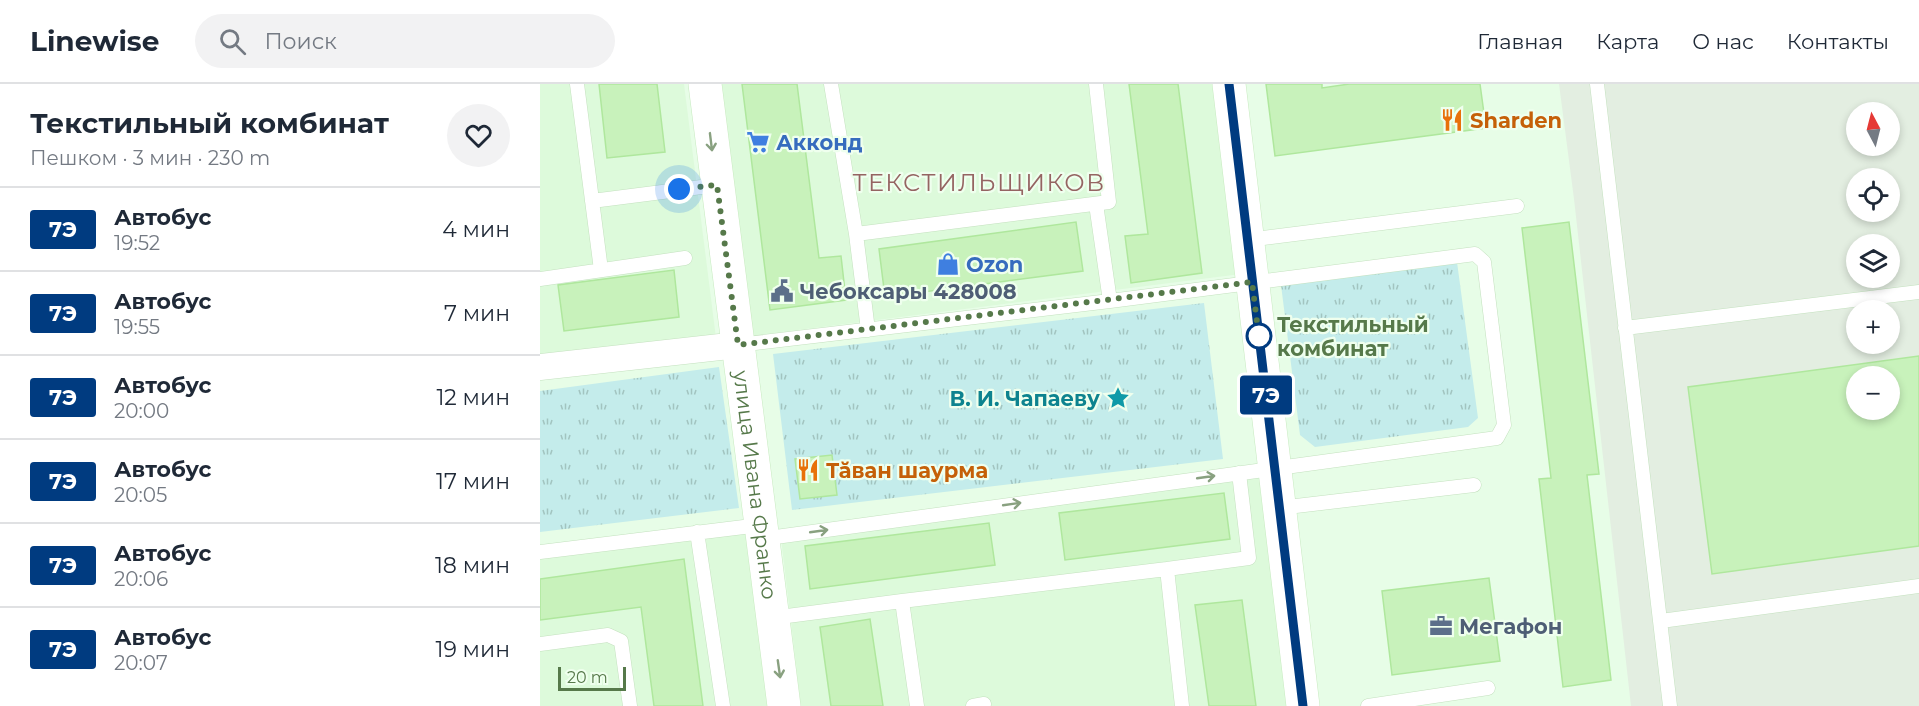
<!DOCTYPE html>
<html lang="ru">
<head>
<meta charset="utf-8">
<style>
	body { margin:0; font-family:Montserrat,sans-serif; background:#f2f2f3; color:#1f2937; height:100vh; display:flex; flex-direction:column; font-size:22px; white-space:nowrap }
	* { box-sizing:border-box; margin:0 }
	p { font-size:20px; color:#747a83 }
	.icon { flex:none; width:33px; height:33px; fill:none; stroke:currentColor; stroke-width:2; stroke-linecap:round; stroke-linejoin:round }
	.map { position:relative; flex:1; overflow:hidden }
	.drawer { display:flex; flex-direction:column; background:#fff; width:540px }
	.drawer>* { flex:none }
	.badge { padding:0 12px; border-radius:4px; font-size:21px; line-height:39px }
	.needle { width:39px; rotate:353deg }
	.tools { position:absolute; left:1306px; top:18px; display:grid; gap:12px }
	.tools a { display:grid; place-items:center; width:54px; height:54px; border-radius:50%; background:#fff; box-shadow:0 3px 9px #0003; font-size:30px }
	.scale { position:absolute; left:18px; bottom:15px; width:68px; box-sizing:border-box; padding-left:6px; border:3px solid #56794a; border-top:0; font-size:16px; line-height:21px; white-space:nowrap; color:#56794a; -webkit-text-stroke:4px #efffee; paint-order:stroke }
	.you { position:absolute; width:30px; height:30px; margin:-15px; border:4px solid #fff; border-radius:50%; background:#1a73e8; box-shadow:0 0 0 9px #1a73e833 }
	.map>.badge { position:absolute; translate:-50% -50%; box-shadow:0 0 0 3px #fff }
	.round { display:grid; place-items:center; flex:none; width:63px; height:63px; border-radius:32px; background:#f2f2f3 }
	.overview { display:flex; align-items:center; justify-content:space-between; height:102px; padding:0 30px }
	h1 { font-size:28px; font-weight:700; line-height:45px }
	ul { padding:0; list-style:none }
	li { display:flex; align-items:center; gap:18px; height:84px; padding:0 30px; border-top:2px solid #e0e1e3 }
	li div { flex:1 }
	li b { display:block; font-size:22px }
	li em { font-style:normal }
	li .badge { min-width:66px; font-weight:700; text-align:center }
	header { display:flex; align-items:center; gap:36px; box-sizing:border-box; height:84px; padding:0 30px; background:#fff; border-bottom:2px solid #e0e1e3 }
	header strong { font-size:28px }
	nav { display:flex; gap:33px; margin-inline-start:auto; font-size:21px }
	.search { width:420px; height:54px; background:#f2f2f3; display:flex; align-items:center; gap:15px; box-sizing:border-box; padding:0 21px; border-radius:33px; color:#747a83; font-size:22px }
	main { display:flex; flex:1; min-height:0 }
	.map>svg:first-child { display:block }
	.residential { fill:#ddfadb }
	.industrial { fill:#e3eee1; fill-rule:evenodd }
	.park { fill:url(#park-tufts) }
	.building { fill:#c8f2bb; stroke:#afe79d; stroke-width:1.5; fill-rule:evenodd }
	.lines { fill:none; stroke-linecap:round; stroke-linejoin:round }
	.lane-casing { stroke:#c4e1bf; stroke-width:15 }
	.street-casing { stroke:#c4e1bf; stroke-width:27 }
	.secondary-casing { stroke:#c8eac1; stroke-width:34 }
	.lane { stroke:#fff; stroke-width:14 }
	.street { stroke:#fff; stroke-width:26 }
	.secondary { stroke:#fff; stroke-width:33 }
	.oneway { stroke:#89a180 }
	.line-casing { stroke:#fff; stroke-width:14 }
	.line { stroke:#003b80; stroke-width:9 }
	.walk { stroke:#56794a; stroke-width:6; stroke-dasharray:0 10.8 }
	.stop-dot { fill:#fff; stroke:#003b80; stroke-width:3 }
	.labels { text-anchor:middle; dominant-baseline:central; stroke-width:4.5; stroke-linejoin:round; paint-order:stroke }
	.food-label { font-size:21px; font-weight:bold; fill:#c56008; stroke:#efffee; text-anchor:start }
	.shop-label { font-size:21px; font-weight:bold; fill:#366cbe; stroke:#efffee; text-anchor:start }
	.service-label { font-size:21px; font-weight:bold; fill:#4e5e75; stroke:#efffee; text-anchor:start }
	.stop-label { font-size:21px; font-weight:bold; fill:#56794a; stroke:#efffee; text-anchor:start }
	.culture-label { font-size:21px; font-weight:bold; fill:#0d838f; stroke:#efffee; text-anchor:end }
	.street-label { font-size:21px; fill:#56794a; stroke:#efffee }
	.quarter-label { font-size:24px; letter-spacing:1.5px; fill:#956462; stroke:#efffee }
</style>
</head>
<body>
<header>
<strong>Linewise</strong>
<div class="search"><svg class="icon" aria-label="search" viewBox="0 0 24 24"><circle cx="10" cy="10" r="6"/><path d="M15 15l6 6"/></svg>Поиск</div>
<nav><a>Главная</a><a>Карта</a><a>О нас</a><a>Контакты</a></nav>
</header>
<main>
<section class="drawer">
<div class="overview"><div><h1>Текстильный комбинат</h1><p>Пешком · 3 мин · 230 m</p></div><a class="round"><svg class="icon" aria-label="heart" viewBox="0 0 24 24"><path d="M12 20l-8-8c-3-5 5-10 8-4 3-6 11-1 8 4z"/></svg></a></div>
<ul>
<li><span class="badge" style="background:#003b80;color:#fff">7Э</span><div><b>Автобус</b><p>19:52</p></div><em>4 мин</em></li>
<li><span class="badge" style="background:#003b80;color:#fff">7Э</span><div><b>Автобус</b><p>19:55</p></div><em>7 мин</em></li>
<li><span class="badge" style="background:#003b80;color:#fff">7Э</span><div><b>Автобус</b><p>20:00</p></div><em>12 мин</em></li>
<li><span class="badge" style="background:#003b80;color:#fff">7Э</span><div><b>Автобус</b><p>20:05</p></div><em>17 мин</em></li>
<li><span class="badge" style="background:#003b80;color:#fff">7Э</span><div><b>Автобус</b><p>20:06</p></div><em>18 мин</em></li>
<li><span class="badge" style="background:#003b80;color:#fff">7Э</span><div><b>Автобус</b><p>20:07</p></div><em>19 мин</em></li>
</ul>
</section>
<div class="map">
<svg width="1379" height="622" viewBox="0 0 1379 622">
	<defs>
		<pattern id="park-tufts" width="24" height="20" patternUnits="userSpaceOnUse" patternTransform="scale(1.5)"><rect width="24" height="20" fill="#c4eceb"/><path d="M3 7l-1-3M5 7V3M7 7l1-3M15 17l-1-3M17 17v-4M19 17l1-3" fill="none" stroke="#a2c4c0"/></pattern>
	</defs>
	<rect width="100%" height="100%" fill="#e7fde7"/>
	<!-- residential -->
	<path class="residential" d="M0 0H144L176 254 0 276Z
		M179 0H677L701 190 210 252Z
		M722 391 747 622H261L241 454Z
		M204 440 228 622H0V466Z"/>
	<!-- industrial -->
	<path class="industrial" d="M1019 0H1379V622H1091L1034 115ZM1317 28H1350V62H1317ZM1317 94H1350V128H1317ZM1317 160H1350V194H1317ZM1317 226H1350V260H1317ZM1317 292H1350V326H1317Z"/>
	<!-- park -->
	<path class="park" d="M917 178 938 334 928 343 775 363 760 351 741 201Z
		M664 219 683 375 252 426 233 270Z
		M179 283 199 424 0 448V307Z"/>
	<!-- building -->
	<path class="building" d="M59 0H117L125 68 67 74Z
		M202 0H257L279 174 301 172 306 216 230 226Z
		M589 0H638L662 189 591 199 585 152 608 150Z
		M726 0H782V4L809 0H940L946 44 735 72Z
		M536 138 543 187 345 213 339 165Z
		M1029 138 1059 390 1047 391 1071 596 1023 603 999 395 1011 394 982 144Z
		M134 186 139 233 24 247 18 201Z
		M1379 272V462L1172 490 1148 303ZM1317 292H1350V326H1317Z
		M292 371 297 411 260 415 255 375Z
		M684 409 690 455 525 476 519 429Z
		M449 439 455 481 270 505 265 462Z
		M144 475 163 622H114L101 523 0 536V495Z
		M949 494 960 577 852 591 842 507Z
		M702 516 716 622H669L655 521Z
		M330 535 343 622H291L280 543Z"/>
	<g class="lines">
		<!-- lane casing -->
		<g class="lane-casing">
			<path id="lane" d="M37 0 61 186
				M291 0 316 150 328 246
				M1057 0 1130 622
				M52 117 177 101
				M556 120 570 217
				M316 150 569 118 556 0
				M707 156 977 122
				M0 195 145 174
				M1085 244 1379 208
				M198 261 570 217 935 170 944 178 964 341 957 354 221 455
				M739 424 934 401
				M157 448 183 622
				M0 468 220 441
				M627 485 709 474 699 389
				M362 517 627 485 642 622
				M232 534 362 517 377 622
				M1121 537 1379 502
				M0 560 68 551 81 557 90 622
				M433 622 444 620
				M828 622 948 604"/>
		</g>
		<!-- street casing -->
		<g class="street-casing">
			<path id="street" d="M0 283 198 261"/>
		</g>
		<!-- secondary casing -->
		<g class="secondary-casing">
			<g id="secondary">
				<path id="s1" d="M165 0 244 622"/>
				<path d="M689 0 763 622"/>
			</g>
		</g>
		<!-- lane -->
		<use href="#lane" class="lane"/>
		<!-- street -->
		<use href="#street" class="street"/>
		<!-- secondary -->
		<use href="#secondary" class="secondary"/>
	</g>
	<!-- one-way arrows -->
	<defs><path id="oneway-shaft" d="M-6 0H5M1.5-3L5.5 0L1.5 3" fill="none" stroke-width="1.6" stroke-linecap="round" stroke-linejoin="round" transform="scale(1.5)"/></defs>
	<g class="oneway">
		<use href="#oneway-shaft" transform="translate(171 58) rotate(83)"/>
		<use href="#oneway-shaft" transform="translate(666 393) rotate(-8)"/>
		<use href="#oneway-shaft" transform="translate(472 420) rotate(-8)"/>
		<use href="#oneway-shaft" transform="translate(279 447) rotate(-8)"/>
		<use href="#oneway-shaft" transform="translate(239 585) rotate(82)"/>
	</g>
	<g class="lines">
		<!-- line casing -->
		<g class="line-casing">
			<path id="line" d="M689 0 763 622"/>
		</g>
		<!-- line -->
		<use href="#line" class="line"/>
		<!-- walk -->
		<path class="walk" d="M139 105 177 101 198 261 712 198 719 254V252"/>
	</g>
	<!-- icons -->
	<defs>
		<g id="restaurant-bare" transform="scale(1.8)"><path d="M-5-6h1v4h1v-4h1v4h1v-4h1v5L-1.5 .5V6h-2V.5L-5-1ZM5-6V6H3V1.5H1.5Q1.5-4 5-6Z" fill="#e8710a" stroke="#efffee" stroke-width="2.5" paint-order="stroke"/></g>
		<g id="supermarket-bare" transform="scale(1.8)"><path d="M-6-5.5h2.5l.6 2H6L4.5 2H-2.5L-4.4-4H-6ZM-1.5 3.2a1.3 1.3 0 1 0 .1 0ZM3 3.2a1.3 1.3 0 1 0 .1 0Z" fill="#3f7fe0" stroke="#efffee" stroke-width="2.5" paint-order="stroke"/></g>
		<g id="shop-bare" transform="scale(1.8)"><path d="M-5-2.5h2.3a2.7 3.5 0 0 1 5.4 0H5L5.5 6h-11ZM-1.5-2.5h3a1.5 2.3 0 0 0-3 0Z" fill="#3f7fe0" stroke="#efffee" stroke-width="2.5" paint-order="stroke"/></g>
		<g id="civic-bare" transform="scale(1.8)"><path d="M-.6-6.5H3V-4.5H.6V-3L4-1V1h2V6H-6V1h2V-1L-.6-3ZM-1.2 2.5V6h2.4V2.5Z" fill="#5c6f8a" stroke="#efffee" stroke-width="2.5" paint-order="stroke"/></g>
		<g id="sight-bare" transform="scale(1.8)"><path d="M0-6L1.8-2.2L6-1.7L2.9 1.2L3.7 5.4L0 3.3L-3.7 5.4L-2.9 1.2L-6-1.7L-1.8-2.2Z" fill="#0f9aa8" stroke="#efffee" stroke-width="2.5" paint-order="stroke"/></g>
		<g id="office-bare" transform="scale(1.8)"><path d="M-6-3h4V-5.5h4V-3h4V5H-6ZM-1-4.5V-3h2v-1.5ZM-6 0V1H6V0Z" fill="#5c6f8a" stroke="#efffee" stroke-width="2.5" paint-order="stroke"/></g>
	</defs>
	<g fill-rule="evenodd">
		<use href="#restaurant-bare" x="912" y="36"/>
		<use href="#supermarket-bare" x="218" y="58"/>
		<use href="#shop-bare" x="408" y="180"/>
		<use href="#civic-bare" x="242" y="207"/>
		<use href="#sight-bare" x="578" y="314"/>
		<use href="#restaurant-bare" x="268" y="386"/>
		<use href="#office-bare" x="901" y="542"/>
	</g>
	<!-- markers -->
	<circle class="stop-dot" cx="719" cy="252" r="12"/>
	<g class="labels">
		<!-- food labels -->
		<g class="food-label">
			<text x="930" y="36">Sharden</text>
			<text x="286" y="386">Тӑван шаурма</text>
		</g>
		<!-- shop labels -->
		<g class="shop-label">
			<text x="236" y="58">Акконд</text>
			<text x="426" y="180">Ozon</text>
		</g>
		<!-- service labels -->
		<g class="service-label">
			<text x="260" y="207">Чебоксары 428008</text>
			<text x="919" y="542">Мегафон</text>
		</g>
		<!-- stop labels -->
		<g class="stop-label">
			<text x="737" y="240">Текстильный<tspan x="737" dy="24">комбинат</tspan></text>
		</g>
		<!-- culture labels -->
		<g class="culture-label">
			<text x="560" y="314">В. И. Чапаеву</text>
		</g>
		<!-- street labels -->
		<g class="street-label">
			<text stroke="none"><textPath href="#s1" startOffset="404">улица Ивана Франко</textPath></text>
		</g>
		<!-- quarter labels -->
		<g class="quarter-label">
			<text x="439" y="98">ТЕКСТИЛЬЩИКОВ</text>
		</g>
	</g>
</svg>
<div class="tools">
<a><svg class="needle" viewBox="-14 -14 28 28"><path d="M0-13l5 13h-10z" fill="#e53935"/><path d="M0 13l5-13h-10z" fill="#747a83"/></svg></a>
<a><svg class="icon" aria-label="locate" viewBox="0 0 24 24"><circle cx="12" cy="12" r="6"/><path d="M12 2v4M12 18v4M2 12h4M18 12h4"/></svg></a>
<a><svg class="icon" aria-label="layers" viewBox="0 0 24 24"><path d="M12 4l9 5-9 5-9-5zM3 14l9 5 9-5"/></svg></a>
<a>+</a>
<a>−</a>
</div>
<div class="scale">20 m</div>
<div class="you" style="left:139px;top:105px"></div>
<b class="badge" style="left:726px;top:311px;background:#003b80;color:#fff">7Э</b>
</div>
</main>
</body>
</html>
